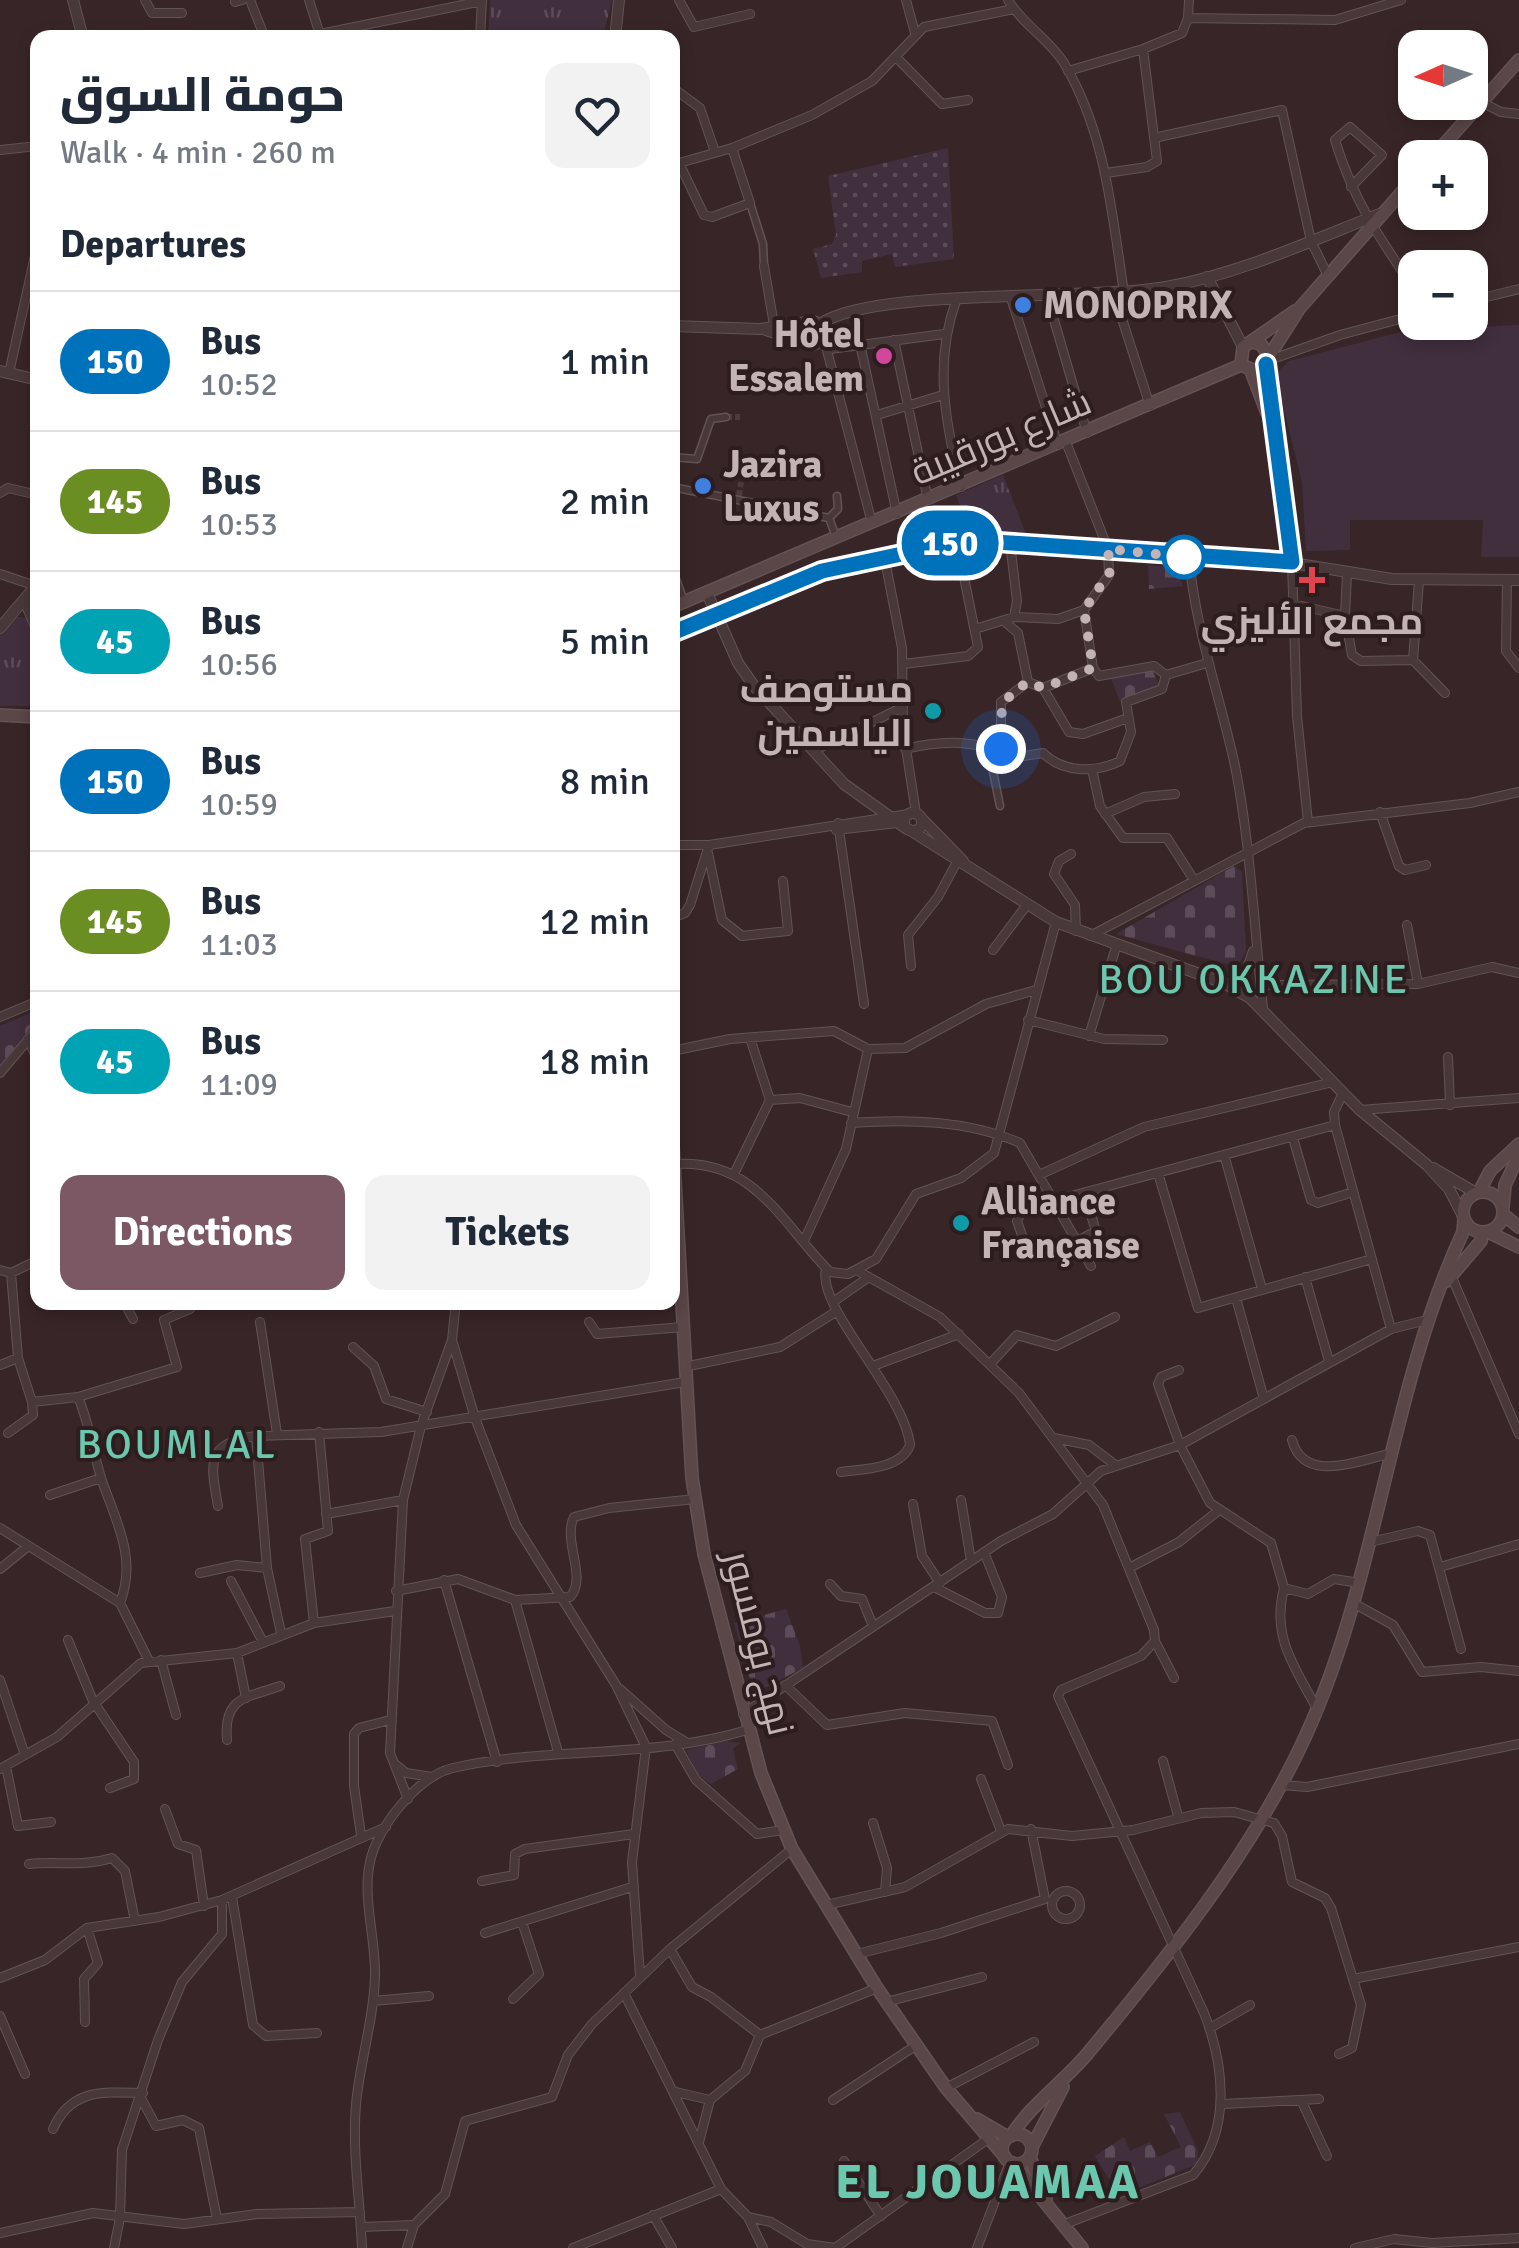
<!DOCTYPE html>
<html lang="en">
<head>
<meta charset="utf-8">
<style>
	body { margin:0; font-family:Signika,Cairo,sans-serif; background:#f2f2f3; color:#1f2937; height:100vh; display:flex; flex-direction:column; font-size:38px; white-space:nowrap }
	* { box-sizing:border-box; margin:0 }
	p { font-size:32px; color:#747a83 }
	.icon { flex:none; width:55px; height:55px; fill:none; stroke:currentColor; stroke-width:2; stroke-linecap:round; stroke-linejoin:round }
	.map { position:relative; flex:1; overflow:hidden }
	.details { position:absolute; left:30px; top:30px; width:650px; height:1280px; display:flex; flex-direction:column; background:#fff; border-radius:20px; box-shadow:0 5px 15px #0003 }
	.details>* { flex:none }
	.badge { padding:0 20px; border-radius:32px; font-size:35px; line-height:65px }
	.needle { width:65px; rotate:267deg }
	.tools { position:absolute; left:1398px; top:30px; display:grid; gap:20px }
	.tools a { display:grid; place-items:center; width:90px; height:90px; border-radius:20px; background:#fff; box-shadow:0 5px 15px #0003; font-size:50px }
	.you { position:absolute; width:50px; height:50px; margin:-25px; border:8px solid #fff; border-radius:50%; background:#1a73e8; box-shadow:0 0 0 15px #1a73e833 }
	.map>.badge { position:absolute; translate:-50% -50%; box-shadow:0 0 0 5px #fff }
	h2 { padding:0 30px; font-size:38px; line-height:90px }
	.round { display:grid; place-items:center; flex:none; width:105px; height:105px; border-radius:20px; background:#f2f2f3 }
	.overview { display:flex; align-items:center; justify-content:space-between; height:170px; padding:0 30px }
	h1 { font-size:48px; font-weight:800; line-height:75px }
	.primary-button { display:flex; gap:20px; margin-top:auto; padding:20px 30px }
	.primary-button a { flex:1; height:115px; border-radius:20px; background:#7b5863; color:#fff; font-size:40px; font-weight:800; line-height:115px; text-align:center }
	.primary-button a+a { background:#f2f2f3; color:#1f2937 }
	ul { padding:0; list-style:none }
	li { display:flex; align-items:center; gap:30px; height:140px; padding:0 30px; border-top:2px solid #e0e1e3 }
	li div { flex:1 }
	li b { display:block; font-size:38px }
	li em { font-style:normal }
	li .badge { min-width:110px; font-weight:700; text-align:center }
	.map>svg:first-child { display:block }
	.grass { fill:url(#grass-dots) }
	.cemetery { fill:url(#cemetery-stones) }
	.park { fill:url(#park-tufts) }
	.pitch { fill:#422f3e }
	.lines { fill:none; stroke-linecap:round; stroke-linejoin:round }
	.pedestrian-tunnel { stroke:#4d3a3c; stroke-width:6; stroke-dasharray:6 3; stroke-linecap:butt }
	.pedestrian-casing { stroke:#645355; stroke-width:9 }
	.minor-casing { stroke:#645355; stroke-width:10 }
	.tertiary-casing { stroke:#645355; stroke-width:12 }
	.secondary-casing { stroke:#645355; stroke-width:14 }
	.pedestrian { stroke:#49383a; stroke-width:6 }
	.minor { stroke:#49383a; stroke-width:8 }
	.tertiary { stroke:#49383a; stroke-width:10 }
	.secondary { stroke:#5b4648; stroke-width:11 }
	.line-casing { stroke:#fff; stroke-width:22 }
	.line { stroke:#0072bc; stroke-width:15 }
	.walk { stroke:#c4b3b5; stroke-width:10; stroke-dasharray:0 18 }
	.shop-dot { fill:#3f7fe0; stroke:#2d1d1f; stroke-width:4 }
	.hotel-dot { fill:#d1479c; stroke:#2d1d1f; stroke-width:4 }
	.stop-dot { fill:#fff; stroke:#0072bc; stroke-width:5 }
	.health-dot { fill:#e0444e; stroke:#2d1d1f; stroke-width:4 }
	.culture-dot { fill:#0f9aa8; stroke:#2d1d1f; stroke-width:4 }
	.labels { text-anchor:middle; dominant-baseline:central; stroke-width:8; stroke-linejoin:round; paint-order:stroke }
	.poi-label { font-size:38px; font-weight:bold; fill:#c4b3b5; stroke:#2d1d1f; text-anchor:start }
	.street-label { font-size:38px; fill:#c4b3b5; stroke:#2d1d1f }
	.quarter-label { font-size:42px; letter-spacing:2.5px; fill:#6bc8ae; stroke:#2d1d1f }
	.district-label { font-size:48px; font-weight:bold; letter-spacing:2.5px; fill:#6bc8ae; stroke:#2d1d1f }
</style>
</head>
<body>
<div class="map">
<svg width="1519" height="2248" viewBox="0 0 1519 2248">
	<defs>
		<pattern id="grass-dots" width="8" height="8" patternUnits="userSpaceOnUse" patternTransform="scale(2.5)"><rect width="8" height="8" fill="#422f3e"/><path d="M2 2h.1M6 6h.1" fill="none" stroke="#5c4b58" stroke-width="1.8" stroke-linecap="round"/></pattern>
		<pattern id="cemetery-stones" width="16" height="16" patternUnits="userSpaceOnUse" patternTransform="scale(2.5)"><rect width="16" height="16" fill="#422f3e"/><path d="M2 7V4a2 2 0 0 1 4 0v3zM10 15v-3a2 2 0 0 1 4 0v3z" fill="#5c4b58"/></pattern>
		<pattern id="park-tufts" width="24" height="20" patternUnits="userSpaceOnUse" patternTransform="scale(2.5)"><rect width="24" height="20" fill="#422f3e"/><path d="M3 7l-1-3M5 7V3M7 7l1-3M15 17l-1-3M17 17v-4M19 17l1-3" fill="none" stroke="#5c4b58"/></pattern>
	</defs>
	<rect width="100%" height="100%" fill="#382527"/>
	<!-- grass -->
	<path class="grass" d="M948 148 954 259 895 267 892 254 862 261V272L821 278 813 249 832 244 836 235 828 176Z"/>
	<!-- cemetery -->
	<path class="cemetery" d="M1148 565 1176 568 1183 586 1149 589Z
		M1152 670 1160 686 1120 702 1111 678Z
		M1234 866 1242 872 1246 952 1237 967 1116 934Z
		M37 1010V1020L0 1066V1026Z
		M786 1609 800 1646 803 1668 754 1693 734 1623Z
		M726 1741 740 1743 733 1749 738 1769 711 1784 698 1775 686 1750Z
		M1180 2112 1198 2151 1197 2164 1119 2196 1095 2156 1124 2137 1130 2151 1150 2142 1158 2157 1181 2147 1164 2114Z"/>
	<!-- park -->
	<path class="park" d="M490 0H612L603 37 488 38Z
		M1003 475 1026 534 970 531 956 495Z
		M18 617 26 618 37 645V706H0V635Z"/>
	<!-- pitch -->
	<path class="pitch" d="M1435 323 1455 328 1519 325V557H1481L1483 520H1350V550L1306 551 1302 482 1275 374 1289 361Z"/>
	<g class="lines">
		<!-- pedestrian-tunnel -->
		<path class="pedestrian-tunnel" d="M726 417H740
			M739 496 741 482"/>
		<!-- pedestrian casing -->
		<g class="pedestrian-casing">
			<path id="pedestrian" d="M750 203 763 244 764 266
				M672 457 697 459 711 419 726 417
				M672 487 829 518 836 537
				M829 518 838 509 837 496
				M672 568 684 601
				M988 747 1000 806"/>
		</g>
		<!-- minor casing -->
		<g class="minor-casing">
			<path id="minor" d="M145 0 152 13H182
				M250 0 265 38
				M309 0 321 38
				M679 0 694 27 750 14
				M906 0 915 33
				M1008 0C1023 25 1049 39 1064 63 1106 134 1112 214 1124 293
				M235 2 242 0
				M1188 18 1189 0
				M320 34 482 1
				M480 38 482 0
				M896 57 942 104 968 100
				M1068 71 1143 49
				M673 88 700 108 715 152
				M1481 102 1501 112 1519 114
				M1154 138 1282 110 1311 241 1328 276
				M0 150 38 146
				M679 163 704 215 712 217 750 203 732 148
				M672 165 732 148 812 115 872 81 924 27 1014 9
				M1106 173 1147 167 1157 161 1143 49 1182 33 1188 18 1335 20 1401 0
				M1351 187 1382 155 1350 127 1335 140C1353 200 1380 239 1415 290
				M764 266 775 331
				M1114 294 1150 406
				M1047 296 1087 433
				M1011 298 1058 445
				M956 301C933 365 946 423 961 487
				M1470 301 1519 289
				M823 335 872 523
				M894 340 928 500
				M860 344 897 514
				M830 349 944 334
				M1267 361 1340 335 1415 315
				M9 373 38 242
				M877 415 943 395
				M0 493 8 488 38 495
				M1010 543 1017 601 1014 617
				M884 555 902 648 903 729 916 813
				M1189 557C1195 629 1220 696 1235 766 1251 846 1254 928 1263 1008
				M1292 563 1297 716 1308 822
				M1347 573 1345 616 1352 655 1361 661 1413 660 1445 693
				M0 574 36 586
				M1507 580 1506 651 1519 668
				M1293 604 1345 616
				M1004 621 1018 633 1028 682 1043 688 1069 732 1083 734 1128 718
				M975 629 1014 617 1058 619 1084 610 1109 575 1108 549 1066 442
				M1413 660 1419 581
				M904 664 968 656 978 647 957 542
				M1166 675 1207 663
				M1043 688 1093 668
				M905 749C943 740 979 739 1011 758L1043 753C1062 772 1094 774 1120 761L1131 732 1126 702 1162 689 1166 675 1154 666 1099 676 1093 668 1084 610
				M1001 749V702L1028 682
				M813 751 903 707
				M1092 769 1100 806 1123 838H1167L1194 880
				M1380 812 1399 866 1405 870 1426 865
				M1105 814 1144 797 1175 794
				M838 823 864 1004
				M836 830 897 823
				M672 845H709
				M708 853 722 920 742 936 788 931 783 881
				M1071 854 1059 861 1054 874 1075 905 1076 931
				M672 918 685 913 690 905 709 845 909 814
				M1407 925 1418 984
				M1090 936 1304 823 1470 803 1519 792
				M993 950 1026 906
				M911 966 908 935 938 897 959 858
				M1261 985 1418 984 1492 967 1519 973
				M1239 990 1253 951
				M0 1017 38 1001
				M1028 1020 1104 1039 1163 1040
				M1089 1036 1116 947
				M28 1039 38 1061
				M672 1051 730 1039 834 1031 868 1049 905 1048 986 1004 1036 990
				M1448 1057 1450 1105
				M0 1073 38 1028
				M1343 1093 1334 1112 1335 1125 1391 1329
				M770 1100 800 1098 852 1112
				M1360 1110 1519 1098
				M851 1123C907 1119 968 1120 1020 1143L1091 1266
				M1293 1138 1311 1200 1318 1203 1353 1192
				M1225 1158 1262 1289
				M677 1164C756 1160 782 1224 830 1272L848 1274 876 1259 916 1194 961 1178 994 1153 1056 922
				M1158 1173 1198 1308 1372 1259
				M734 1174 770 1100 750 1038
				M1039 1175 1144 1127 1333 1082
				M804 1241 846 1149 868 1049
				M1074 1243 1096 1231 1084 1193
				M1025 1244 1017 1221 1023 1209 1335 1125
				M826 1269C816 1308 904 1391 910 1445 901 1469 864 1469 841 1472
				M0 1270 11 1273 38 1260
				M858 1271 940 1317 1019 1393 1103 1505 1154 1630 1155 1641 1141 1656 1061 1690 1058 1696 1204 2013C1224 2064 1232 2130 1193 2175L1065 2224
				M11 1273 18 1358 32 1402 78 1397C90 1425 93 1453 102 1481 117 1523 137 1559 120 1603
				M1450 1273 1519 1434
				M1305 1277 1329 1361
				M1236 1298 1264 1399
				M124 1302 133 1319
				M833 1302 869 1277
				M260 1322 277 1434
				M589 1322 597 1334 683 1327
				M452 1340 475 1418 516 1525 616 1685 646 1747 632 1862 640 1976
				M353 1347 374 1366 386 1399 427 1412
				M991 1363 1017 1335 1056 1346 1115 1317
				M0 1365 18 1358
				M873 1366 959 1334
				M684 1367 780 1347 837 1311
				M1179 1370 1161 1377 1158 1384 1180 1445 1210 1503 1271 1543 1284 1588 1308 1594 1334 1579 1360 1583
				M78 1397 177 1367 164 1320 190 1309 194 1302
				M8 1433 33 1415 32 1402
				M1054 1438 1089 1445 1114 1464
				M1292 1440C1304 1484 1356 1461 1389 1454
				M50 1495 101 1478
				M961 1500 971 1561
				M913 1504 922 1556 940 1583
				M218 1506C210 1462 206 1443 256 1436
				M326 1514 403 1500
				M0 1528 120 1603 149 1661
				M1370 1542 1418 1531 1430 1535 1461 1649
				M1131 1567 1179 1542 1218 1511
				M1440 1567 1519 1544
				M0 1569 26 1548
				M200 1573 237 1565 267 1568
				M444 1580 497 1762
				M231 1581 263 1642
				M830 1584 841 1596 862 1599 873 1626
				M934 1587 985 1613H998L1002 1597 984 1552
				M1284 1588C1271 1637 1295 1667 1317 1709
				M396 1591 458 1579 515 1600 570 1597C588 1578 562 1540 574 1517L609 1508 695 1499
				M515 1600 558 1752
				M1355 1604 1393 1625 1422 1672 1481 1667 1519 1671
				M314 1623 305 1539 328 1531 319 1432
				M281 1633 267 1568 256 1436 381 1432 685 1382
				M68 1640 93 1701 134 1762V1779L110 1788
				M1155 1641 1174 1678
				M237 1653 246 1698
				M161 1660 176 1715
				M0 1680 24 1752
				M785 1685 827 1725 905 1713 992 1721 1008 1765
				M620 1689 666 1730 686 1742
				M743 1714 1001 1541 1053 1514 1101 1471 1180 1445 1391 1329 1427 1320
				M227 1740C223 1697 246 1698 280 1686
				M675 1744 696 1780 757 1834 783 1830
				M1163 1761 1178 1816
				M394 1763 406 1773 432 1777
				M6 1766 18 1826 51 1822
				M0 1769 57 1737 141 1663 237 1653 314 1623 395 1611
				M981 1779 1001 1831
				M1281 1785 1307 1787 1519 1744
				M408 1799 390 1753 403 1500 421 1426 452 1340 456 1302
				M165 1809 178 1844 196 1850 204 1906
				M873 1823 887 1868 885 1892
				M361 1835 354 1786V1734L359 1728 390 1720
				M29 1864C59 1861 83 1867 112 1858L125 1871 135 1921
				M482 1881 514 1875 515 1854 525 1849 634 1834
				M1052 1905a14 14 0 1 1 28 0a14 14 0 1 1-28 0Z
				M232 1897 253 2025 266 2036 317 2033
				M826 1905 905 1887 1008 1829 1072 1836 1133 1830 1201 1813 1234 1812 1274 1823 1282 1836 1292 1882 1325 1898 1331 1908 1361 2005 1352 2048 1339 2054
				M485 1933 632 1887
				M670 1949 692 1987 711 1997 760 2035
				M857 1954 941 1933 1045 1899 1031 1829
				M0 1978 45 1960 87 1928 159 1917 222 1900 386 1827
				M1353 1979 1519 1947
				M624 1993 721 2189 748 2217 763 2248
				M513 1999 539 1974 522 1922
				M373 2001 429 1996
				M886 2002 982 1977
				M0 2016 25 2074
				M85 2022 84 1979 98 1963 87 1928
				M1210 2028 1250 2005
				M946 2088 1034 2042
				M676 2092 710 2100 745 2071 760 2035 877 1988
				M141 2098 156 2126 183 2120 199 2128 217 2219
				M833 2100 915 2046
				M1302 2102 1327 2156
				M1223 2104 1319 2099
				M53 2129C71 2088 104 2092 143 2093
				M699 2142 710 2100
				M844 2161 881 2216
				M653 2215 672 2248
				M748 2217 771 2222 807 2244 835 2248
				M361 2227 414 2225
				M0 2233 93 2213 184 2224 257 2214 360 2212
				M114 2248 120 2218 122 2150 158 2040 182 1982 222 1934V1900
				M362 2248C360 2200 352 2152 356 2104 360 2061 374 2019 375 1976 376 1939 362 1898 370 1862 377 1827 418 1776 453 1768 549 1746 653 1759 747 1730
				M407 2248 414 2225 445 2194 465 2121 552 2097 568 2055 592 2024 670 1949 792 1849
				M573 2248 721 2189
				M835 2248 988 2139
				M977 2248 1010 2162
				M1355 2248 1394 2239 1432 2243 1519 2238"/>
		</g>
		<!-- tertiary casing -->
		<g class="tertiary-casing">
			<path id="tertiary" d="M73 0 83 38
				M615 38 619 0
				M1207 277 1243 347
				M799 333a12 12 0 1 1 24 0a12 12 0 1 1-24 0Z
				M820 324C873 287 1089 301 1166 287 1239 274 1313 240 1382 213
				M672 326 760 329 806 322
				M766 330 802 342
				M0 371 38 380
				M1292 563 1392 579 1519 580
				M707 593 738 663 754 686 844 784 907 829
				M25 601 38 631
				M0 628 38 583
				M904 822a9 9 0 1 1 18 0a9 9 0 1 1-18 0Z
				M921 818 963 861
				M910 830 1056 922 1224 983 1250 998 1360 1110 1427 1165 1449 1189 1463 1216
				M1433 1168 1476 1193"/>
		</g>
		<!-- secondary casing -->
		<g class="secondary-casing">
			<path id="secondary" d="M1432 158 1519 60
				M1251 342 1261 344 1267 353 1266 364 1256 371 1241 365 1243 347 1295 311
				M1268 358 1299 309 1415 177
				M1251 371 1267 413
				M672 607 1241 365
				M672 633 848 563 968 540 1292 563 1266 364
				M0 715 38 717
				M672 1128 692 1478 704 1554 761 1773 792 1849 877 1988 946 2088 1005 2157
				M1463 1212a20 20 0 1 1 40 0a20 20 0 1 1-40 0Z
				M1479 1192 1490 1171 1519 1144
				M1503 1207 1505 1185 1519 1155
				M1504 1215 1519 1227
				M1488 1232 1519 1247
				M1447 1281 1481 1241 1483 1233
				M977 2119 1008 2137
				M1002 2149a15 15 0 1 1 30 0a15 15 0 1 1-30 0Z
				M1011 2136C1031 2104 1064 2082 1088 2053 1166 1959 1246 1860 1299 1750 1379 1585 1386 1398 1463 1232L1464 1219
				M1032 2147 1063 2087
				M1030 2157 1046 2198
				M1013 2163 1082 2248"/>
		</g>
		<!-- pedestrian -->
		<use href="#pedestrian" class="pedestrian"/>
		<!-- minor -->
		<use href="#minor" class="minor"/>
		<!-- tertiary -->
		<use href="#tertiary" class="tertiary"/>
		<!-- secondary -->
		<use href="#secondary" class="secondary"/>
	</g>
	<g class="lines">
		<!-- line casing -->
		<g class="line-casing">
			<path id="line" d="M672 633 822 571 968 540 1292 562 1266 364"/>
		</g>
		<!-- line -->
		<use href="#line" class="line"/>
		<!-- walk -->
		<path class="walk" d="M1001 749C1005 709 991 707 1028 682L1043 688 1093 668 1084 610 1110 572 1108 549 1184 557"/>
	</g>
	<!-- markers -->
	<g class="shop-dot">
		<circle cx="1023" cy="305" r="10"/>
		<circle cx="703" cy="486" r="10"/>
	</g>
	<circle class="hotel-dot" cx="884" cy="356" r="10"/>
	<circle class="stop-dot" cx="1184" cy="557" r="20"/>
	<path class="health-dot" d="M1307 565h10v10h10v10h-10v10h-10v-10h-10v-10h10z"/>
	<g class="culture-dot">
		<circle cx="933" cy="711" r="10"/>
		<circle cx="961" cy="1223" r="10"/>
	</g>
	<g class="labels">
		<!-- poi labels -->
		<g class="poi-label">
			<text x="1043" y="305">MONOPRIX</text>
			<text x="864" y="334" text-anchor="end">Hôtel<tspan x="864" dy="44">Essalem</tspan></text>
			<text x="723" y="464">Jazira<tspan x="723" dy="44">Luxus</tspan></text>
			<text x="1312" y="621" text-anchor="middle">مجمع الأليزي</text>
			<text x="913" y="689" text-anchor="end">مستوصف<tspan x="913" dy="44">الياسمين</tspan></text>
			<text x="981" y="1201">Alliance<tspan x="981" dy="44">Française</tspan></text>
		</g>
		<!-- street labels -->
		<g class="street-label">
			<text transform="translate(1001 437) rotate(-23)">شارع بورقيبة</text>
			<text transform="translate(759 1643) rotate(76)">نهج بومسور</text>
		</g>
		<!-- quarter labels -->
		<g class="quarter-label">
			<text x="1254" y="979">BOU OKKAZINE</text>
			<text x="177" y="1444">BOUMLAL</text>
		</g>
		<!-- district labels -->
		<g class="district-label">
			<text x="988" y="2182">EL JOUAMAA</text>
		</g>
	</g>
</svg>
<div class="tools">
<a><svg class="needle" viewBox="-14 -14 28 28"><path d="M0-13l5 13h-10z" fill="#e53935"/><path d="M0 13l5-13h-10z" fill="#747a83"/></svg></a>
<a>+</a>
<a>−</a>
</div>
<div class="you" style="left:1001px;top:749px"></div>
<b class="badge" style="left:950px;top:543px;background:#0072bc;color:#fff">150</b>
<section class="details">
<div class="overview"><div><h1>حومة السوق</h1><p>Walk · 4 min · 260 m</p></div><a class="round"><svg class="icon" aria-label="heart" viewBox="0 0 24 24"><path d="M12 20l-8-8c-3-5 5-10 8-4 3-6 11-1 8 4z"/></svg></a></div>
<h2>Departures</h2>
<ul>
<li><span class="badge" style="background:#0072bc;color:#fff">150</span><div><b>Bus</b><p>10:52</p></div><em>1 min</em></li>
<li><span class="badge" style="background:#6b8e23;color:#fff">145</span><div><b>Bus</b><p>10:53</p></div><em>2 min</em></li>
<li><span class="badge" style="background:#00a3b4;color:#fff">45</span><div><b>Bus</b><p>10:56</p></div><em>5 min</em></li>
<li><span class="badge" style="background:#0072bc;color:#fff">150</span><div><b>Bus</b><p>10:59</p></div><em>8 min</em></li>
<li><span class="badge" style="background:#6b8e23;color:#fff">145</span><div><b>Bus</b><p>11:03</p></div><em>12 min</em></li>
<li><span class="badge" style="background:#00a3b4;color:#fff">45</span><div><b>Bus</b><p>11:09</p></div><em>18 min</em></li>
</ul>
<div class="primary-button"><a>Directions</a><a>Tickets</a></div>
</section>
</div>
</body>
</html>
